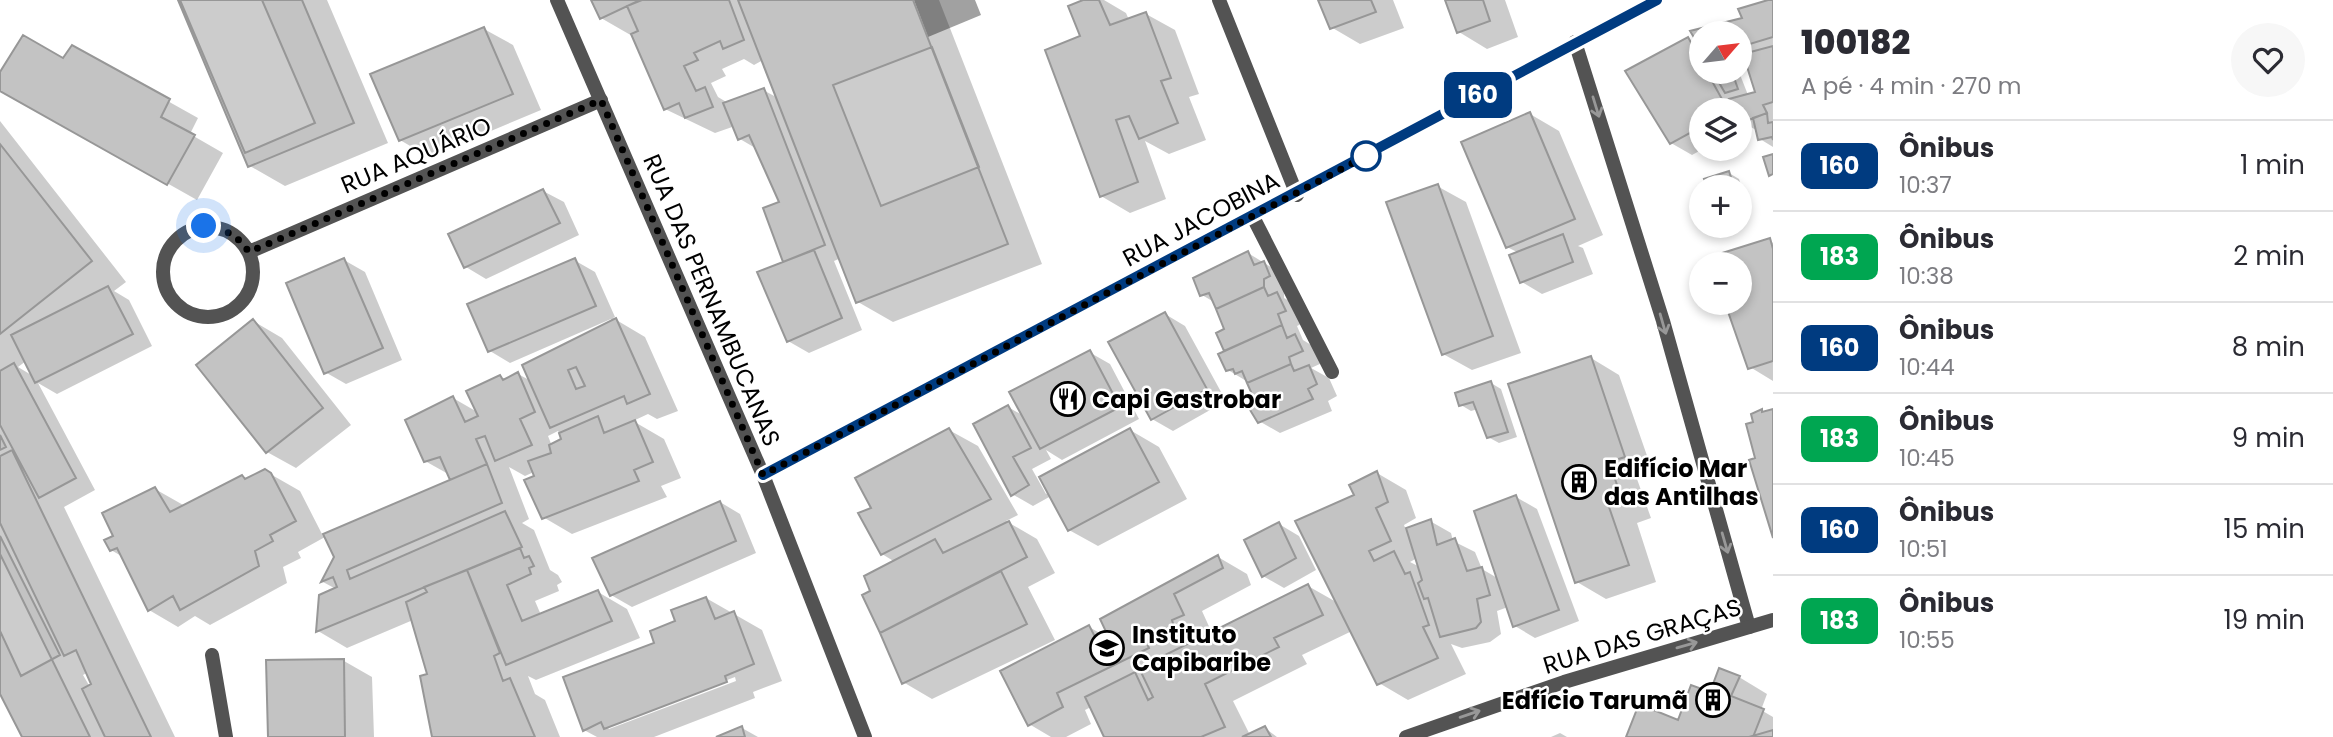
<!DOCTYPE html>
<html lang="pt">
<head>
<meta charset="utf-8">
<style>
	body { margin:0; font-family:Poppins,sans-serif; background:#f7f7f7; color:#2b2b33; height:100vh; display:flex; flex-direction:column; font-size:26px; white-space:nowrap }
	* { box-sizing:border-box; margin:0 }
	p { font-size:23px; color:#7c7c81 }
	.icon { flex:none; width:38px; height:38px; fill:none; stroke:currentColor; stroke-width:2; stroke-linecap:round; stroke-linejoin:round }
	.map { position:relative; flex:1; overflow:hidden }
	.side { display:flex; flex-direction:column; background:#fff; width:560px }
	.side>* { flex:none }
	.badge { padding:0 14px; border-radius:10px; font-size:24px; line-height:46px }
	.needle { width:46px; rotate:62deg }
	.fabs { position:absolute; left:1689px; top:21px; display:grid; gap:14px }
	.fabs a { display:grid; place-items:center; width:63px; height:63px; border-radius:50%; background:#fff; box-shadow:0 4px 10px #0003; font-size:35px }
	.you { position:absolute; width:35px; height:35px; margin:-18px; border:5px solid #fff; border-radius:50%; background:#1a73e8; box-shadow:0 0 0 10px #1a73e833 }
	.map>.badge { position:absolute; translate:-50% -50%; box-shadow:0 0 0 4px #fff }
	.round { display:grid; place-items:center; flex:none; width:74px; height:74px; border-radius:37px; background:#f7f7f7 }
	.headline { display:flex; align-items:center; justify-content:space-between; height:119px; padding:0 28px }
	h1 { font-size:33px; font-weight:800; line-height:52px }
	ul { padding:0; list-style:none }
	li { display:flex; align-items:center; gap:21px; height:91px; padding:0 28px; border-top:2px solid #e1e1e2 }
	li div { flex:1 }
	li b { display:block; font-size:26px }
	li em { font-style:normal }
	li .badge { min-width:77px; font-weight:700; text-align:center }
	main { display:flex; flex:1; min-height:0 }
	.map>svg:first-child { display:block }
	.water { fill:#a1a1a1 }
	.shadow { fill:#0003; fill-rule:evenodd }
	.building { fill:#c3c3c3; stroke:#979797; stroke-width:2; fill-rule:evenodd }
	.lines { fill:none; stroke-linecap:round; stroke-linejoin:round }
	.service { stroke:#535353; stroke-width:14 }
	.minor { stroke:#535353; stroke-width:14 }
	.tertiary { stroke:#535353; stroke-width:14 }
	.oneway { stroke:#989898 }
	.line-casing { stroke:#fff; stroke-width:16 }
	.line { stroke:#003b80; stroke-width:10 }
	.walk { stroke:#000; stroke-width:7; stroke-dasharray:0 12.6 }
	.stop-dot { fill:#fff; stroke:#003b80; stroke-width:3.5 }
	.labels { text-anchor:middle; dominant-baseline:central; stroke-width:5; stroke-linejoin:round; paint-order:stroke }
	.street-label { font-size:24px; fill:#000; stroke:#fff }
	.poi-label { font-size:24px; font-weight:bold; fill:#000; stroke:#fff; text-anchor:start }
</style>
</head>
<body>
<main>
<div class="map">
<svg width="1773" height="737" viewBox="0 0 1773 737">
	<rect width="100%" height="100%" fill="#fff"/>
	<!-- water -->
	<path class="water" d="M914 0H975L981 15 928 37Z"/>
	<!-- shadow -->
	<path class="shadow" d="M179 0H327L388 143 285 186 250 166Z
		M593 0H939L1042 264 893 322 858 302 841 258 834 261 862 330 809 353 788 341 785 263 765 209 781 203 757 149 740 139 735 126 715 133 665 109 634 37 601 18ZM744 59 754 65 763 60 778 98 763 90 728 103 718 97 711 83 726 76 722 69Z
		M1087 0H1104L1126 13 1129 20 1146 14 1175 30 1199 94 1189 97 1206 140 1169 154 1145 141 1166 199 1130 213 1101 196 1082 37Z
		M1320 0H1393L1404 28 1360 44 1331 27Z
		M1447 0H1505L1518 37 1487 49 1459 32Z
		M1773 0V147L1760 139 1758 131 1747 125 1740 129V110H1701L1703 149 1692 155 1671 143 1688 39 1701 47V72H1739L1748 95 1757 93 1748 62 1740 64V33H1701V46L1693 32 1744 19Z
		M484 29 513 45 541 110 429 157 400 140Z
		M73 48 198 118 190 134 223 153 197 200 0 89V76L64 61Z
		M1530 114 1559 131 1603 235 1578 246 1583 248 1593 274 1542 294 1522 282 1519 253 1507 247Z
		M0 121 126 282 114 291 129 300 152 346 57 394 38 383 95 490 64 507 175 737H24L0 690ZM26 361 33 376 18 367ZM88 672 94 685 90 687 83 675Z
		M1729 173 1739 179 1745 198 1740 200V187H1708L1706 180Z
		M1437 186 1466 202 1521 353 1472 370 1443 354Z
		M543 191 564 202 579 235 486 279 466 267Z
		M1769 240 1773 243V381L1750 367 1728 303H1740V264H1721L1719 257Z
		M1248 253 1284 275V298L1297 305 1305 322 1297 326 1303 340 1316 348 1322 363 1311 368 1329 378 1337 396 1328 401 1332 411 1280 433 1259 421 1257 402 1248 382 1228 370 1226 352 1218 333 1226 330 1214 302 1202 295Z
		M344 260 365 272 402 360 346 384 325 372Z
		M574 260 595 272 615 317 613 318 645 337 678 411 657 419 648 414 633 421 664 439 681 478 661 486 667 497 572 534 543 517 534 472 525 476 509 467 529 519 522 523 534 530 550 570 558 575 562 582 557 585 559 591 535 601 541 615 598 592 627 609 640 638 536 680 528 676 535 694 545 700 560 737H434L429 675 413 620 347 648 318 631 321 596 336 589 323 582 336 557 325 537 298 552 301 558 283 567 287 583 210 625 195 616 178 627 149 610 123 557 111 550 115 536 155 489 185 506 242 477 248 480 265 471 300 491 323 536 452 481 450 475 425 461 453 398 479 413 500 377 507 380 518 374 531 381 612 322 611 319 510 363 490 351ZM558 431 563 440 552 446 548 436Z
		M1165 314 1185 326 1226 401 1173 431 1152 419Z
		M253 321 282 338 351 425 296 468 267 452Z
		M1089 352 1110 364 1139 419 1062 460 1046 450 1051 459 1032 469 1046 494 1130 430 1159 447 1187 499 1098 546 1069 530 1051 496 1033 506 1012 494 1008 407 1024 416Z
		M1591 358 1619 375 1653 473 1637 479 1651 518 1637 523 1656 582 1606 599 1577 582Z
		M1491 383 1501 389 1517 437 1499 443 1488 437 1478 409 1471 411 1461 405Z
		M949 430 978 446 1018 515 1006 521 1037 539 1055 573 1028 587 1055 640 932 699 903 682 864 596 872 592 895 562 882 554 873 509Z
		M1377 473 1406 490 1416 518 1404 525 1406 530 1430 521 1451 533 1453 541 1475 552 1482 569 1499 579 1516 497 1537 509 1579 621 1535 638 1515 626 1508 607 1497 611 1501 634 1490 642 1462 648 1451 644 1466 674 1408 700 1379 683 1352 631 1302 655 1307 664 1233 701 1250 735 1265 728 1277 737H1106L1091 707 1085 710 1091 724 1066 737H1051L1029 724 1089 627 1112 640 1218 557 1247 574 1251 585 1202 611 1212 633 1308 586 1338 603 1357 496ZM1417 558 1420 567 1410 562Z
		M720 502 740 514 756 553 632 607 611 595Z
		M1279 524 1299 536 1316 570 1284 588 1263 576Z
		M706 598 762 630 782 681 753 692 755 698 654 737H597L584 730 677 622ZM735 677 736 681 609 729 606 726Z
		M344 661 372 677 374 737H269Z
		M1739 677 1767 694 1761 710 1773 717V737H1628L1679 722 1711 694Z
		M742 728 758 737H720Z
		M1560 733 1567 737H1551Z"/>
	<!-- building -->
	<path class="building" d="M178 0H302L354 123 248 167Z
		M180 0H262L315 123 245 153Z
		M591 0H640L600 19Z
		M642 0H729L744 40 723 49 720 41 694 53 698 60 684 66 696 91 705 87 713 107 685 118 679 103 664 110 631 34 638 31 627 6Z
		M738 0H913L1008 244 856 303Z
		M1083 0H1099L1110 25 1146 12 1171 78 1161 81 1178 123 1139 139 1129 116 1116 120 1138 182 1100 197 1045 50 1080 36 1068 6Z
		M1318 0H1371L1376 12 1330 29Z
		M1445 0H1483L1490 21 1457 33Z
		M1768 0H1773V37L1740 47V33H1701V49L1690 31 1742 18 1738 9Z
		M484 27 513 94 399 141 370 74Z
		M23 35 63 58 72 45 170 99 161 117 195 135 167 185 0 91V72Z
		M1688 37 1701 61V72H1707L1728 110H1701V127L1670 144 1625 71Z
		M1773 46V102L1763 105 1767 113 1741 123 1740 110H1734L1729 99 1755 92 1743 54Z
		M932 47 979 167 881 206 833 85Z
		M1713 72H1732L1738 89 1725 93Z
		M764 88 825 245 783 262 763 208 779 202 749 135 738 140 723 103Z
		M1530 112 1575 219 1506 248 1461 142Z
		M1767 113 1768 123 1773 122V140L1772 137 1758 140 1753 118Z
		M0 144 92 261 0 334Z
		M1773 154V174L1769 176 1763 157Z
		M1729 171 1734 187H1707L1704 179Z
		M1438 184 1493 336 1442 355 1386 202Z
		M543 189 560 223 464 268 448 234Z
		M1563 234 1573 262 1520 283 1509 255Z
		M1770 238 1773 249V361L1748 369 1725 303H1740V264H1719L1716 255Z
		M814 250 842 318 787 342 757 272Z
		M1248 251 1254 265 1264 261 1270 276 1264 279V287L1216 309 1209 293 1200 296 1193 278Z
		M344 258 383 348 324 374 286 283Z
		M575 258 596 306 488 352 467 304Z
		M108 286 133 334 35 383 11 335Z
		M1264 287 1268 296 1277 292 1286 311 1278 314 1282 325 1224 351 1216 333 1224 329 1216 309Z
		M1165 312 1207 389 1151 420 1108 342Z
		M616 318 650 394 627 404 624 396 550 428 522 365ZM576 367 585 386 576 389 568 370Z
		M253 319 323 408 266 453 196 365Z
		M1282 325 1287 338 1295 334 1303 351 1289 357 1291 364 1247 383 1242 371 1235 374 1233 369 1226 371 1218 354Z
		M1090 350 1120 407 1040 449 1009 392Z
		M1591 356 1625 457 1609 462 1623 502 1609 507 1629 565 1575 583 1508 384Z
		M14 363 76 478 39 498 0 425V371Z
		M1291 364 1294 371 1309 365 1317 384 1308 389 1313 399 1258 423 1247 405 1255 401 1247 383Z
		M518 372 535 412 520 419 532 445 495 461 485 436 476 439 487 464 450 480 440 457 424 462 405 420 453 396 465 422 478 416 466 391 500 375 503 380Z
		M1491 381 1508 432 1487 438 1473 402 1459 406 1455 393Z
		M1008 405 1031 448 1013 457 1029 485 1011 496 973 424Z
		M1762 409V412L1773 409V538L1749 460 1755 458 1746 424 1753 422 1751 414Z
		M598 416 604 433 635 420 653 462 634 470 639 481 542 519 524 480 534 476 528 461 551 453 549 445 561 439 559 433Z
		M949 428 991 499 881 555 858 513 871 508 855 478Z
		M1130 428 1159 482 1068 531 1039 477Z
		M0 435 6 447 0 450Z
		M12 450 151 737H105L82 689 91 684 76 650 64 656 0 523V456Z
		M487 464 502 503 347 570 350 579 505 511 522 547 316 632 319 595 337 587 333 577 321 582 334 557 323 534Z
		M265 469 271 473 296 521 270 535 273 541 255 551 259 566 180 610 173 596 148 611 117 548 110 551 104 540 113 536 102 513 155 487 170 512 242 475 245 479Z
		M1377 471 1388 502 1376 508 1391 541 1369 551 1374 561 1394 551 1405 574 1410 572 1429 625 1423 627 1438 658 1377 685 1295 521 1354 495 1349 485Z
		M1516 495 1559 610 1513 627 1474 511Z
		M720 501 736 541 610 596 592 558Z
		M1431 519 1437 545 1455 538 1467 571 1482 567 1490 595 1477 599 1481 622 1476 628 1440 637 1428 598 1424 599 1418 583 1422 580 1406 528Z
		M1009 521 1027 557 880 633 862 595 870 591 864 576 935 539 943 553Z
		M1279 522 1296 558 1262 577 1244 540Z
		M0 536 60 655 21 676 0 631Z
		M520 548 524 558 529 556 534 566 529 568 531 574 507 585 522 621 598 590 612 621 506 665 467 570Z
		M0 554 90 737H22L0 694Z
		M1218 555 1223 568 1174 594 1184 615 1172 620 1174 627 1146 641 1149 648 1057 693 1063 707 1028 726 1000 671 1089 625 1098 643 1109 638 1100 619Z
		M467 570 500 653 494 656 503 681 510 678 535 737H432L420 676 427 674 406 602 427 592 424 587Z
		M1001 571 1027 624 902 684 880 633Z
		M1308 584 1323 615 1274 638 1279 647 1205 684 1225 727 1201 737H1104L1085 697 1135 672 1148 700 1153 697 1139 668Z
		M706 597 715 619 734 611 754 664 725 676 727 682 604 729 601 722 583 731 563 677 654 643 650 631 675 621 671 610Z
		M344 659 345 737H268L266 660Z
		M1719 668 1740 676 1731 696 1764 709 1753 737H1626L1639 704 1678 720 1691 685 1710 692Z
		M742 726 745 737H716Z
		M1265 726 1271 737H1242Z
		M1773 730V737H1749Z"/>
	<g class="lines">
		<!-- service -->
		<path class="service" d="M212 655 226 737"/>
		<!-- minor -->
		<path class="minor" d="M1219 0 1297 195
			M1575 42 1663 321 1749 627
			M1253 217 1332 372
			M163 272a45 45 0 1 1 90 0a45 45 0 1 1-90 0Z
			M249 252 601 100
			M763 475 1657 0"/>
		<!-- tertiary -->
		<path class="tertiary" d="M557 0 763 475 865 737
			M1406 737 1564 682 1773 620"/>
	</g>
	<!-- one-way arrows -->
	<defs><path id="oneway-shaft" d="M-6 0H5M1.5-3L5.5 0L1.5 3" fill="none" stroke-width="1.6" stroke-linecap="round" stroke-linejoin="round" transform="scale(1.75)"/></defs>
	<g class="oneway">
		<use href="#oneway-shaft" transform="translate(1596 107) rotate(73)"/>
		<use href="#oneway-shaft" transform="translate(1663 324) rotate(74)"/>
		<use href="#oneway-shaft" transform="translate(1725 543) rotate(74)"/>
		<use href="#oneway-shaft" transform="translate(1687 645) rotate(-16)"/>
		<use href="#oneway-shaft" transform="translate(1470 714) rotate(-19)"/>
	</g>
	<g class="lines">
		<!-- line casing -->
		<g class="line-casing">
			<path id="line" d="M763 475 1657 0"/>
		</g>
		<!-- line -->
		<use href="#line" class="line"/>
		<!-- walk -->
		<path class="walk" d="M204 226C225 229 236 234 249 252L601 100 763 475 1366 156"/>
	</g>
	<!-- icons -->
	<defs>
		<g id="restaurant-ring" transform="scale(1.75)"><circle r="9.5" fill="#fff" stroke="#000" stroke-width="1.5"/><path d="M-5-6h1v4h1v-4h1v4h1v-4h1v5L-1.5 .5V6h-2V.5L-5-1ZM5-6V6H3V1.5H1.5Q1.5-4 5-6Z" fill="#000"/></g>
		<g id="building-ring" transform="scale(1.75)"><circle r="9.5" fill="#fff" stroke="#000" stroke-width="1.5"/><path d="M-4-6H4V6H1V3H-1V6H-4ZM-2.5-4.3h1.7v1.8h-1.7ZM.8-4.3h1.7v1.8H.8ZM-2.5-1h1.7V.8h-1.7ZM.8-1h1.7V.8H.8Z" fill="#000"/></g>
		<g id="school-ring" transform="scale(1.75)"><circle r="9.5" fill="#fff" stroke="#000" stroke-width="1.5"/><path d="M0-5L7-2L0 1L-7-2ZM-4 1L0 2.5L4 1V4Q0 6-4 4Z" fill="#000"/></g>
	</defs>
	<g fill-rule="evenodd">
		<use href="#restaurant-ring" x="1068" y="399"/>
		<use href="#building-ring" x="1579" y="482"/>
		<use href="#school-ring" x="1107" y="648"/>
		<use href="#building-ring" x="1713" y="700"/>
	</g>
	<!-- markers -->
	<circle class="stop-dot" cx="1366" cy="156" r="14"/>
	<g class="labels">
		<!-- street labels -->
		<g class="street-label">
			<text transform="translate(416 155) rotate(-23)">RUA AQUÁRIO</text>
			<text transform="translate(1201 219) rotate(-28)">RUA JACOBINA</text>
			<text transform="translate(712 300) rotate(67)">RUA DAS PERNAMBUCANAS</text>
			<text transform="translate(1642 636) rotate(-17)">RUA DAS GRAÇAS</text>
		</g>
		<!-- poi labels -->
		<g class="poi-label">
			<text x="1092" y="399">Capi Gastrobar</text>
			<text x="1604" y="468">Edifício Mar<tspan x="1604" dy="28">das Antilhas</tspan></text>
			<text x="1132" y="634">Instituto<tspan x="1132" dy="28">Capibaribe</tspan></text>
			<text x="1688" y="700" text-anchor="end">Edfício Tarumã</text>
		</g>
	</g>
</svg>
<div class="fabs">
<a><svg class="needle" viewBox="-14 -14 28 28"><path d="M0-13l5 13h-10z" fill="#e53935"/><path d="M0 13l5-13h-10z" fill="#7c7c81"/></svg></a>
<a><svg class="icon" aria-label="layers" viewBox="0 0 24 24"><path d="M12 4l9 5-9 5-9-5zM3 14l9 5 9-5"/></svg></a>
<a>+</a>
<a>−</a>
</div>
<div class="you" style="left:204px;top:226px"></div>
<b class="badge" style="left:1478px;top:95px;background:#003b80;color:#fff">160</b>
</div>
<section class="side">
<div class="headline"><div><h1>100182</h1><p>A pé · 4 min · 270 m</p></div><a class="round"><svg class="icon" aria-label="heart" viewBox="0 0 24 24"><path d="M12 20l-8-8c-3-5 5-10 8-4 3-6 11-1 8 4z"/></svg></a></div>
<ul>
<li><span class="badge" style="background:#003b80;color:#fff">160</span><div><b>Ônibus</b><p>10:37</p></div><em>1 min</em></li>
<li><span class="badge" style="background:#00a651;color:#fff">183</span><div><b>Ônibus</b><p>10:38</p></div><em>2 min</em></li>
<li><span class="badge" style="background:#003b80;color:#fff">160</span><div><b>Ônibus</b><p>10:44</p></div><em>8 min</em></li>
<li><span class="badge" style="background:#00a651;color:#fff">183</span><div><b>Ônibus</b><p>10:45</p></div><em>9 min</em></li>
<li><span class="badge" style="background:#003b80;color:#fff">160</span><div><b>Ônibus</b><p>10:51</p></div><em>15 min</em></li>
<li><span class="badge" style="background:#00a651;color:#fff">183</span><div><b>Ônibus</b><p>10:55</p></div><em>19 min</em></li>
</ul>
</section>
</main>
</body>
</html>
